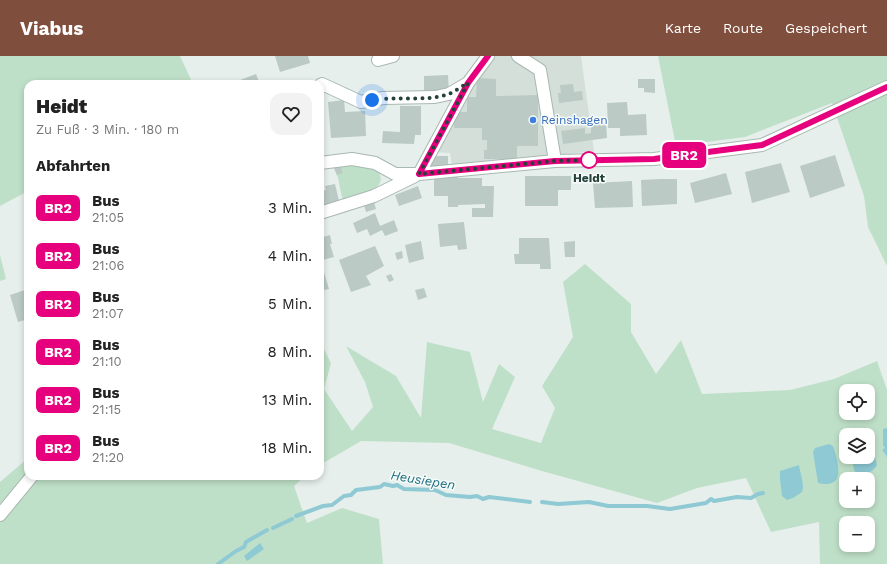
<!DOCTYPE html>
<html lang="de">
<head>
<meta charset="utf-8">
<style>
	body { margin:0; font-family:"Work Sans",sans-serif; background:#f2f2f2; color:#222; height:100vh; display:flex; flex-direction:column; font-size:15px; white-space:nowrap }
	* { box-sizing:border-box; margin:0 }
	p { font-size:13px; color:#767676 }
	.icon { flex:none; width:22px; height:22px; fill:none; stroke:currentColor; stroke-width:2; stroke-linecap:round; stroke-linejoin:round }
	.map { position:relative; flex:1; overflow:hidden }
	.details { position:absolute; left:24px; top:24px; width:300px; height:400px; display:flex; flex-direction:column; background:#fff; border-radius:12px; box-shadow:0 2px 6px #0003 }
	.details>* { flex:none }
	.badge { padding:0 8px; border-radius:6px; font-size:14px; line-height:26px }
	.controls { position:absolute; left:839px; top:328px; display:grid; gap:8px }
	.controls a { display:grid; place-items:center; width:36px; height:36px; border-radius:8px; background:#fff; box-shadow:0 2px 6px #0003; font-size:20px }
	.you { position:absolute; width:20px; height:20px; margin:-10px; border:3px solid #fff; border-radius:50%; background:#1a73e8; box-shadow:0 0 0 6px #1a73e833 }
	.map>.badge { position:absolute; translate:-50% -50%; box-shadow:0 0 0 2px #fff }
	h2 { padding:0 12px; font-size:15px; line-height:36px }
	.round { display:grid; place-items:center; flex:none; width:42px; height:42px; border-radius:12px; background:#f2f2f2 }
	.head { display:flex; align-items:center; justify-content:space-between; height:68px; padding:0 12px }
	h1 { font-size:19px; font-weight:800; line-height:30px }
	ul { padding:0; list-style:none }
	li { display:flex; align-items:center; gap:12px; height:48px; padding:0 12px }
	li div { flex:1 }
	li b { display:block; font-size:15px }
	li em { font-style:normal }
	li .badge { min-width:44px; font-weight:700; text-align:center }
	header { display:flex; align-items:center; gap:24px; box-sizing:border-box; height:56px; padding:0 20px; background:#804e3d; color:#fff }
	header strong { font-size:19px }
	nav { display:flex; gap:22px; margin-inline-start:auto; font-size:14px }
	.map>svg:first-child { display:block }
	.built { fill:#d4dfda }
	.green { fill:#bfe0c8; fill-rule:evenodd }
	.water { fill:#8ec9d4 }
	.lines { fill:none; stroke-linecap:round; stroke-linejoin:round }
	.stream { stroke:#8ec9d4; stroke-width:4 }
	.building { fill:#bbcac4 }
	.minor-casing { stroke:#a8b8b2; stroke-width:14 }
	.minor { stroke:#fff; stroke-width:12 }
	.line-casing { stroke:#fff; stroke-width:9 }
	.line { stroke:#e6007e; stroke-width:6 }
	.walk { stroke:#24423a; stroke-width:4; stroke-dasharray:0 7.2 }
	.shop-dot { fill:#3f7fe0; stroke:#f7fbf9; stroke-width:1.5 }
	.stop-dot { fill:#fff; stroke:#e6007e; stroke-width:2 }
	.labels { text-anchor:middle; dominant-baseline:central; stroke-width:3; stroke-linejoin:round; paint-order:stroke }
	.shop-label { font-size:12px; fill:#366cbe; stroke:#f7fbf9; text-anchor:start }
	.stop-label { font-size:12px; font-weight:bold; fill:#24423a; stroke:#f7fbf9 }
	.water-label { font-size:13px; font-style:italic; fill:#1c6f80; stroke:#f7fbf9 }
</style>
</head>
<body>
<header>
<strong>Viabus</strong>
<nav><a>Karte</a><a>Route</a><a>Gespeichert</a></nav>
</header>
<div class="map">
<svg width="887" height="508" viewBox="0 0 887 508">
	<rect width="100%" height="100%" fill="#e6efeb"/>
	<!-- built -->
	<path class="built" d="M492 0H581L594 95 518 104 517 102 485 105V107L452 110 450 97 434 96 467 37Z"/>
	<!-- green -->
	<path class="green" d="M0 0H180L193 28H28V135L0 150Z
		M658 0H887V210L868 171 864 140 832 47 745 81 676 90Z
		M340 107 376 113C394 133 357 141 343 146L338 122 334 112 341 109Z
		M0 199 6 223 0 225Z
		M585 208 631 248V276L656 318 681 284 702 338 790 334 834 323 877 305 887 334V508H820L819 466 771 476 746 422 697 432 657 447 542 415 449 387 361 385 320 409V392H321L320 389V285L331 307 324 333 352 375 373 351 365 326 346 290 396 320 421 362 427 286 470 296 483 346 499 308 515 321 492 373 541 387 555 352 542 330 573 281 563 226ZM846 335H868V357H846ZM846 379H868V401H846ZM846 423H868V445H846ZM846 467H868V489H846Z
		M28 402V420H305L294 430 307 467 342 452 379 463 383 508H0V426Z"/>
	<!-- water -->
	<path class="water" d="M887 372V403L886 399 882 394 885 392 883 389V373Z
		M869 375 877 409C873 416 866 419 857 419L854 414 852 401H868V379H854Z
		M829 388 833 390C838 406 847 434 818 427L813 396 815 392Z
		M799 409C800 418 805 428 802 436L793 442 787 444 782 440 780 423V415Z
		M260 487 264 493 247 505 244 500Z"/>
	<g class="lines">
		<!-- stream -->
		<path class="stream" d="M542 446 558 448 589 446 608 450H647L670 453 706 447 711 443 714 445 737 441 751 442 758 438 763 437
			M296 460 323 450 332 449 344 440 351 439 356 434 380 431 384 428 393 430 397 429 404 433 435 434 446 439 470 441 477 440 483 443 489 441 530 446
			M273 472 292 463
			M218 508 236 495 244 491 246 486 267 474"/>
	</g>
	<!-- building -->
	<path class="building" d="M275 0H308L310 7 280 16Z
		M256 18 260 28H236L235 26Z
		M448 19 449 37 424 38V20Z
		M477 22 496 23V40L538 39V90H517V103H484V94H487V84H482V72H454V56H467V41H476Z
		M638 23H655V37L644 36V32H638Z
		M573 28 574 36 582 35 583 44 559 47 558 37H561L560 29Z
		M344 44 345 56 365 55 366 80 331 82 328 46Z
		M627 46 628 59 646 58 647 79 620 80V72H608L607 47Z
		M400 50H421V79H415L414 88 382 87 383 75 400 76Z
		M606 68 607 82 563 88 561 75 585 72V78L591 77V69Z
		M835 99 845 130 810 142 800 110Z
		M432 100H448V111H432Z
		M781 107 790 136 752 147 745 116Z
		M340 110 343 117 337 119 334 112Z
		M726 117 732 138 695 147 690 127Z
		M458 119V122H482V130H494L493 161H472V152H485V148L458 149V151H448V140H434V120Z
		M525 120H571V134H558V150H525Z
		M660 123H677V148L642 150 641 124Z
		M632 125 633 151 595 152 593 127Z
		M335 128 339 145 320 150V135L326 134 325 130Z
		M418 130 422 142 399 150 395 139Z
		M373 143 376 153 366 156 363 146Z
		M375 157 380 170 394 164 398 175 385 180 382 174 370 180 367 173 357 177 353 167Z
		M464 166 467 193 458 194 457 189 440 191 438 168Z
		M330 179 332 188H330L334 201 323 204 320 195V182Z
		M519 182H549L551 213H540V208H515L514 198H519Z
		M421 185 424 203 409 207 405 189Z
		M575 185V201H565L564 186Z
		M375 190 384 210 366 220 371 229 351 236 339 204Z
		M402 195 403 202 397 204 395 197Z
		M323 213 329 233 320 235V214Z
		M391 218 394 224 389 226 386 220Z
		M424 232 427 241 418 244 415 234Z
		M28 233V263L18 266 10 239Z"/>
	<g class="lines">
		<!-- minor casing -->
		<g class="minor-casing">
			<path id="minor" d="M518 0 540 14 555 105
				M378 4 393 0
				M320 29 322 28 361 46 383 42 435 41 449 38 468 27
				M320 107 352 103 375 107 395 118H419L555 105 654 103 762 89 887 31
				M419 118 468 27 488 0
				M320 157 374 140 415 120
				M0 459 32 420"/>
		</g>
		<!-- minor -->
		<use href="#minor" class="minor"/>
	</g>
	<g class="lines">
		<!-- line casing -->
		<g class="line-casing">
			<path id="line" d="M488 0 468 27 419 118 555 105 654 103 762 89 887 31"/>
		</g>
		<!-- line -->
		<use href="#line" class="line"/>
		<!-- walk -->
		<path class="walk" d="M372 44C396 40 427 46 449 38 456 35 462 30 468 27L419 118 555 105 589 104"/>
	</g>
	<!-- markers -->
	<circle class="shop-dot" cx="533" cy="64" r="4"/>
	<circle class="stop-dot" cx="589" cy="104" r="8"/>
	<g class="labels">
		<!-- shop labels -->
		<g class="shop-label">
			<text x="541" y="64">Reinshagen</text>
		</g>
		<!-- stop labels -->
		<g class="stop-label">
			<text x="589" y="122">Heidt</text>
		</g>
		<!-- water labels -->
		<g class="water-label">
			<text transform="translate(423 424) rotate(9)">Heusiepen</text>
		</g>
	</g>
</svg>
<div class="controls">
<a><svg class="icon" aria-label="locate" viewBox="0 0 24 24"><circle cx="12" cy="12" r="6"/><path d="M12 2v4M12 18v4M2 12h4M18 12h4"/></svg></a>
<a><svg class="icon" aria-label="layers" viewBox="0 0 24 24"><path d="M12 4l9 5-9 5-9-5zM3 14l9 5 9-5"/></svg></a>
<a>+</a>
<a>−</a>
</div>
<div class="you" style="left:372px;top:44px"></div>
<b class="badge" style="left:684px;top:99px;background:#e6007e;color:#fff">BR2</b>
<section class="details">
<div class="head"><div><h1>Heidt</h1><p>Zu Fuß · 3 Min. · 180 m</p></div><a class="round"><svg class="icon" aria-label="heart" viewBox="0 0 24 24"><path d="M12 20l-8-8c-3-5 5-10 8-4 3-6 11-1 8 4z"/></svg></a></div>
<h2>Abfahrten</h2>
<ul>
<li><span class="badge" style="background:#e6007e;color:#fff">BR2</span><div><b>Bus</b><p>21:05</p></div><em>3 Min.</em></li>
<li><span class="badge" style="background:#e6007e;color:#fff">BR2</span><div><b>Bus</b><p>21:06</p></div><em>4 Min.</em></li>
<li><span class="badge" style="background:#e6007e;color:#fff">BR2</span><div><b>Bus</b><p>21:07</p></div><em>5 Min.</em></li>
<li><span class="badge" style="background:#e6007e;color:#fff">BR2</span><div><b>Bus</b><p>21:10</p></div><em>8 Min.</em></li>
<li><span class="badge" style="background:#e6007e;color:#fff">BR2</span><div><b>Bus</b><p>21:15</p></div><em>13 Min.</em></li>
<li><span class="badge" style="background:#e6007e;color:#fff">BR2</span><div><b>Bus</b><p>21:20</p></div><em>18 Min.</em></li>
</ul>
</section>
</div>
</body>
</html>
